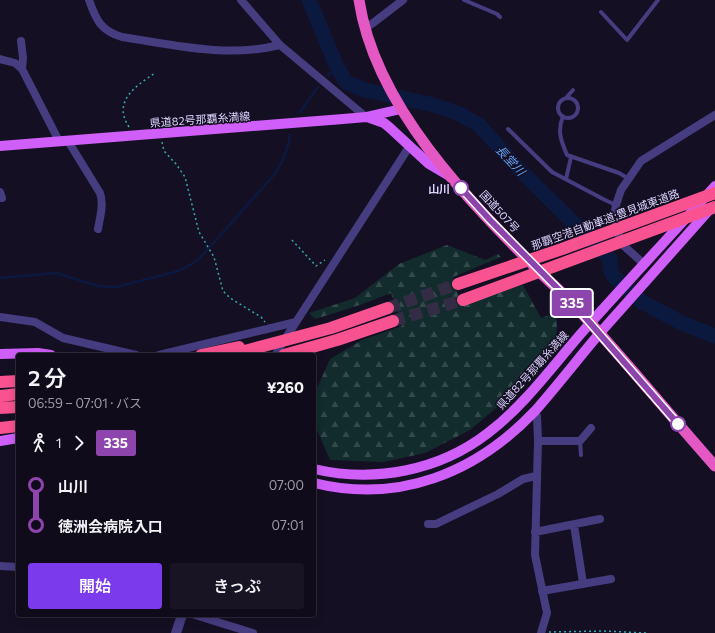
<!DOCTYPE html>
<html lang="ja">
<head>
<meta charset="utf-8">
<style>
	body { margin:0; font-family:Commissioner,"Noto Sans JP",sans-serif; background:#191423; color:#f1f3f6; height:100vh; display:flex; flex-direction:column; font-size:15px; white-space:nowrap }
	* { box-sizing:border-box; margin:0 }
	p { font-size:13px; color:#9c9ba2 }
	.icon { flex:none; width:22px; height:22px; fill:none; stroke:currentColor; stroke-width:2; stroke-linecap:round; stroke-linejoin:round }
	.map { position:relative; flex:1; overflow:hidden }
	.drawer { position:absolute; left:16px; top:353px; width:300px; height:264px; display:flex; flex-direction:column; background:#100b1a; border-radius:4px; box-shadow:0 2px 10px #0003,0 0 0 1px #302b39 }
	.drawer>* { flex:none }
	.badge { padding:0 8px; border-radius:3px; font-size:14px; line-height:26px }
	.map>.badge { position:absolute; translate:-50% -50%; box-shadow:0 0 0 2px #fff }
	.legs { display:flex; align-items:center; gap:6px; height:44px; padding:0 12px; font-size:13px }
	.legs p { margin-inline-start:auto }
	.overview { display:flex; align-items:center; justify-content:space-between; height:68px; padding:0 12px }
	h1 { font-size:22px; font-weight:600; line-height:30px }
	.button { display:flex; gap:8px; margin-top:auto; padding:8px 12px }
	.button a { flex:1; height:46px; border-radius:4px; background:#7c3aed; color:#fff; font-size:16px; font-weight:600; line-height:46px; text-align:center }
	.button a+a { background:#191423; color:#f1f3f6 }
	ul { padding:0 12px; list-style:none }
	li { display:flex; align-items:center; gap:14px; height:40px; font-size:15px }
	li i { display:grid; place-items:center; width:6px; height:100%; margin:0 5px; background:currentColor }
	li i::after { content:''; width:10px; height:10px; margin:-5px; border:3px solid; border-radius:50%; background:#100b1a }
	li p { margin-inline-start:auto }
	li:first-child i { background:linear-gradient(#0000 50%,currentColor 0) }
	li:last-child i { background:linear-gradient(currentColor 50%,#0000 0) }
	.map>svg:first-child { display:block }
	.forest { fill:url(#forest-firs) }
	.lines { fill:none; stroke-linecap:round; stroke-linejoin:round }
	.stream { stroke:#0c193f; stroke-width:2.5 }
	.river { stroke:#0c193f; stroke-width:15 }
	.motorway-tunnel { stroke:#332c44; stroke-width:12; stroke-dasharray:12 6; stroke-linecap:butt }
	.path { stroke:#34aab0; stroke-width:1.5; stroke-dasharray:2 3; stroke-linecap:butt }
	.service { stroke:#463c80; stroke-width:4 }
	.minor { stroke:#463c80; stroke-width:8 }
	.tertiary { stroke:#463c80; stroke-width:10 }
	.primary { stroke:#d05ef9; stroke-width:10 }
	.trunk { stroke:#e458c4; stroke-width:11 }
	.motorway { stroke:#f85390; stroke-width:12 }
	.motorway-bridge { stroke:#f85390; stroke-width:12 }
	.line-1-casing { stroke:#fff; stroke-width:9 }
	.line-1 { stroke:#8e44ad; stroke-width:6 }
	.stop-1-dot { fill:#fff; stroke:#8e44ad; stroke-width:2 }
	.labels { text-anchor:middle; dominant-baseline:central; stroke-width:3; stroke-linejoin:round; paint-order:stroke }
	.street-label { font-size:11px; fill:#dcd3fd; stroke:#150f23 }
	.stop-label { font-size:11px; font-weight:bold; fill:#dcd3fd; stroke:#150f23; text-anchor:end }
	.water-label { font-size:12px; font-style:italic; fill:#65a4f9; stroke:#150f23 }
</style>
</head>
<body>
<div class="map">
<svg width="715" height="633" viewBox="0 0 715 633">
	<defs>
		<pattern id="forest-firs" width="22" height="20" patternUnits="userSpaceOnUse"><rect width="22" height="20" fill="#122b2d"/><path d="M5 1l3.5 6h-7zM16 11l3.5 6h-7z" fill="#34494c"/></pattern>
	</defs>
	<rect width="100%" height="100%" fill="#150f23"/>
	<!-- forest -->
	<path class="forest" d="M447 245 485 260 498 254 501 257 453 277 461 305 523 285 541 318 555 313 557 322 556 345 549 357 515 392 470 430 425 453 384 462 330 460 314 423V395L330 359 362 340 402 326 391 293 360 305 315 319 309 313 355 298 399 264Z"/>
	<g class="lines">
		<!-- stream -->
		<path class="stream" d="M328 75 337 67
			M300 112 318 87
			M0 278 56 273 98 286 116 287 175 272 185 268 199 259 273 176C283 163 288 151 290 135"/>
		<!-- river -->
		<path class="river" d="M309 0 337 67 346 82 365 90 434 105 460 114 479 125 517 167 610 259C610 266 610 274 616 279L642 302 682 323 715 336"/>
		<!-- motorway-tunnel -->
		<path class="motorway-tunnel" d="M388 308 458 284
			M393 321 463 300"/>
		<!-- path -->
		<path class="path" d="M129 127C112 101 136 86 155 73
			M162 142 164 151 176 164 185 177 199 232 214 257 223 291 230 298 261 317 265 322
			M292 240 316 266 325 260
			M549 632 603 631 647 633"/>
		<!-- service -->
		<path class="service" d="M464 0 497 14 500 17
			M601 12 627 40 658 0
			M566 98 573 90
			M558 108a10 10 0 1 1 20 0a10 10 0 1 1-20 0Z
			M563 116C557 131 561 141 567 155L619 173 629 179
			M508 129 552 172 605 200 616 205
			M566 179 571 157
			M580 441 581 455"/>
		<!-- minor -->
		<path class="minor" d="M89 0C96 20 101 31 122 37 175 45 227 58 280 45
			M241 0 280 45 366 117
			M365 28 373 23 403 0
			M21 41 23 58 22 69
			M0 59 15 63 22 69 59 141
			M68 141 100 193C104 204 100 217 98 229
			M0 192 2 198
			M644 264 624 246 618 233 614 217 616 205 621 190 641 161 715 115
			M0 317 35 322 63 338 136 355
			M159 355 296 322
			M276 355 278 350 409 147
			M534 411 537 416 538 441 535 555 547 613 541 633
			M538 441H580L591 428
			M428 524H436L498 494 523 479 536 476
			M574 525 583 583
			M535 532 600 519
			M0 566 18 567
			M542 591 611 579
			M195 615 253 633"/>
		<!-- tertiary -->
		<path class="tertiary" d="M176 633 182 615"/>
		<!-- primary -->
		<path class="primary" d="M367 117 384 123 389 127 429 164 451 177
			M0 146 343 119 366 117 401 109
			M0 354 38 353 51 355
			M0 441 18 438
			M314 469C374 483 439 471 488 433 526 404 554 364 585 329 628 281 672 234 715 186
			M314 483C399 504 476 473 535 411 557 386 577 360 599 334 636 292 674 250 711 208"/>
		<!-- trunk -->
		<path class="trunk" d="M359 0C375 107 469 201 543 275 553 285 565 295 575 306 623 358 668 413 715 466"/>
		<!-- motorway -->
		<path class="motorway" d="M284 355 337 340 393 321
			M0 382 18 381
			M0 396 18 394
			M0 408 18 407
			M0 428 18 426"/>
		<!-- motorway-bridge -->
		<path class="motorway-bridge" d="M458 284 562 249 715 193
			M463 300 715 207
			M201 355 239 347
			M230 355 331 328 388 308"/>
	</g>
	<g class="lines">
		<!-- line-1 casing -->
		<g class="line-1-casing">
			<path id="line-1" d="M461 188 490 220 577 308 678 424"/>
		</g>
		<!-- line-1 -->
		<use href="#line-1" class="line-1"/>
	</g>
	<!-- markers -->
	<g class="stop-1-dot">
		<circle cx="461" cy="188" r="7"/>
		<circle cx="678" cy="424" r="7"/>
	</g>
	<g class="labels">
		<!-- street labels -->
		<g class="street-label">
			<text transform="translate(200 119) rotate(-4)">県道82号那覇糸満線</text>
			<text transform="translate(500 211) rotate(47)">国道507号</text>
			<text transform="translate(605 219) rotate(-20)">那覇空港自動車道;豊見城東道路</text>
			<text transform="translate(532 370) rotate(-48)">県道82号那覇糸満線</text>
		</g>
		<!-- stop labels -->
		<g class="stop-label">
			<text x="450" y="188">山川</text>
		</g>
		<!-- water labels -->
		<g class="water-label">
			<text transform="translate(511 160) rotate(47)">長堂川</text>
		</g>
	</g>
</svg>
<b class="badge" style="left:572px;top:303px;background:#8e44ad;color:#fff">335</b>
<section class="drawer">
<div class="overview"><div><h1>2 分</h1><p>06:59 – 07:01 · バス</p></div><b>¥260</b></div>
<div class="legs"><svg class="icon" aria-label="walk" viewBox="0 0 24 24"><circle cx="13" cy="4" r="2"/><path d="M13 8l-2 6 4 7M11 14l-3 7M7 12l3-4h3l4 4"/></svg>1<svg class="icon" aria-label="forward" viewBox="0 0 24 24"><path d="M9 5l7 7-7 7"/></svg><b class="badge" style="background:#8e44ad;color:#fff">335</b></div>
<ul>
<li><i style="color:#8e44ad"></i><b>山川</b><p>07:00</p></li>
<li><i style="color:#8e44ad"></i><b>徳洲会病院入口</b><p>07:01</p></li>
</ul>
<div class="button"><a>開始</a><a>きっぷ</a></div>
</section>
</div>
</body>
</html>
